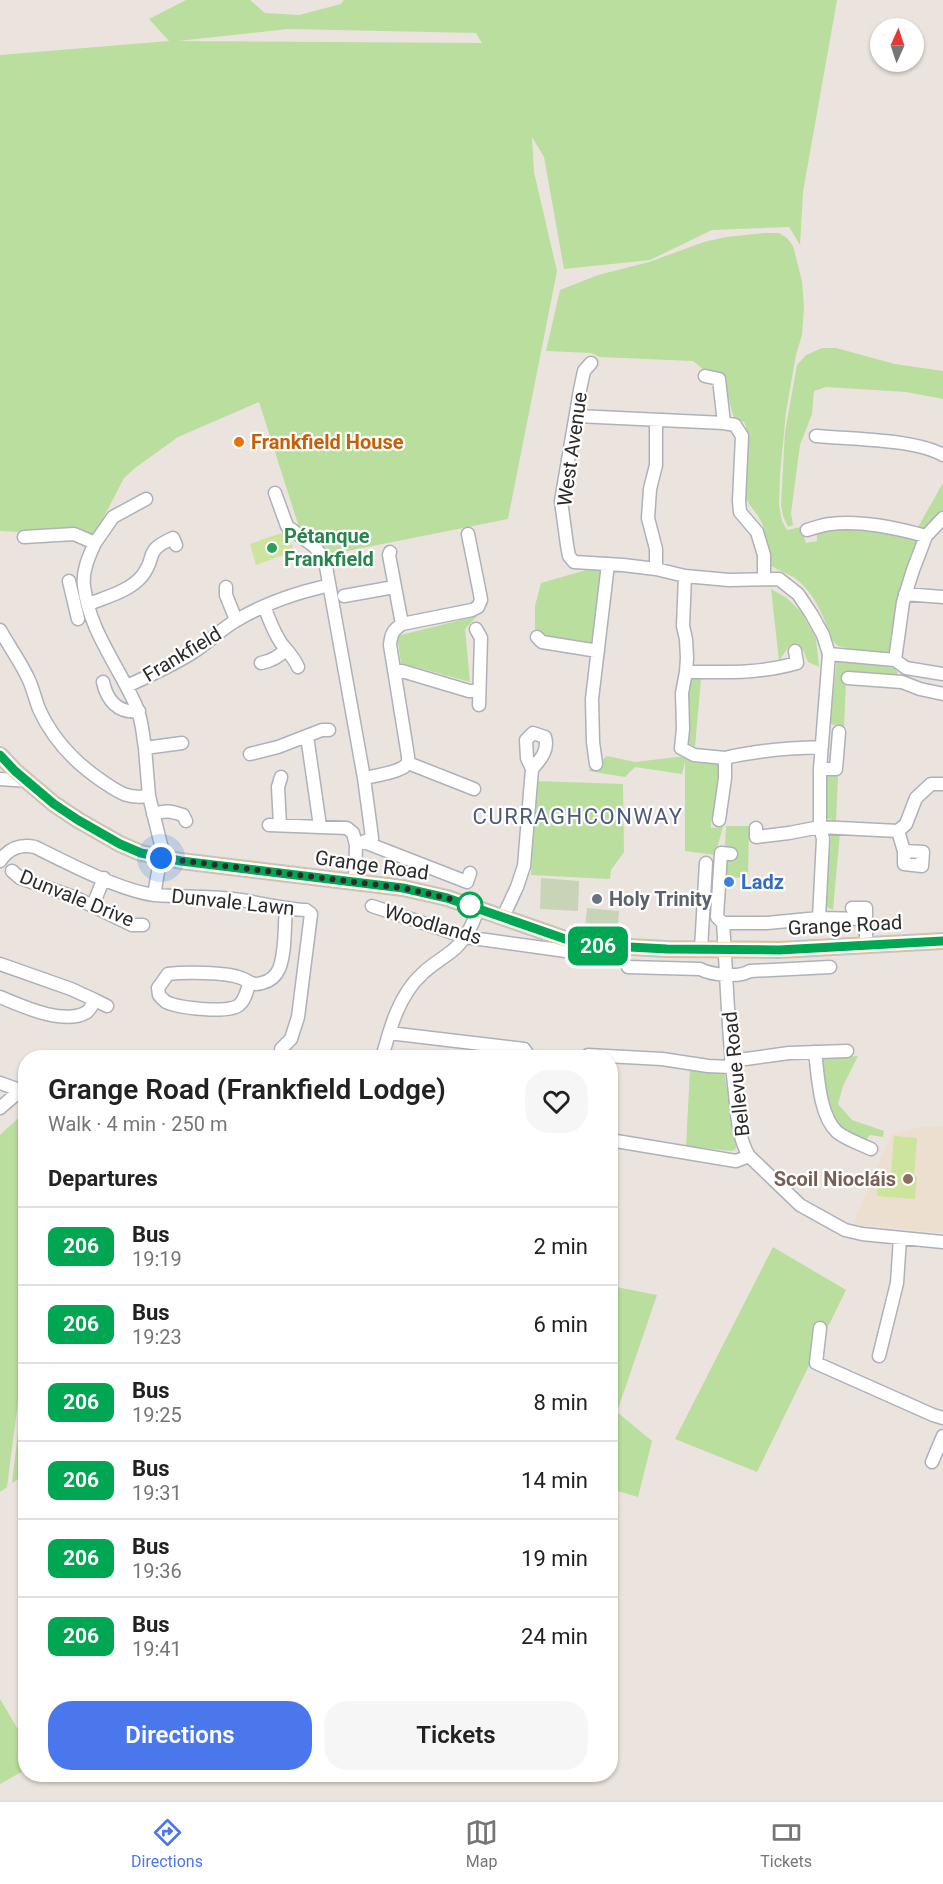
<!DOCTYPE html>
<html lang="en">
<head>
<meta charset="utf-8">
<style>
	body { margin:0; font-family:Roboto,sans-serif; background:#f6f6f6; color:#222; height:100vh; display:flex; flex-direction:column; font-size:22px; white-space:nowrap }
	* { box-sizing:border-box; margin:0 }
	p { font-size:20px; color:#767676 }
	.icon { flex:none; width:33px; height:33px; fill:none; stroke:currentColor; stroke-width:2; stroke-linecap:round; stroke-linejoin:round }
	.map { position:relative; flex:1; overflow:hidden }
	.drawer { position:absolute; left:18px; top:1050px; width:600px; height:732px; display:flex; flex-direction:column; background:#fff; border-radius:24px; box-shadow:0 2px 4px #0004 }
	.drawer>* { flex:none }
	.badge { padding:0 12px; border-radius:9px; font-size:21px; line-height:39px }
	.needle { width:39px; rotate:3deg }
	.fabs { position:absolute; left:870px; top:18px; display:grid; gap:12px }
	.fabs a { display:grid; place-items:center; width:54px; height:54px; border-radius:50%; background:#fff; box-shadow:0 2px 4px #0004; font-size:30px }
	.you { position:absolute; width:30px; height:30px; margin:-15px; border:4px solid #fff; border-radius:50%; background:#1a73e8; box-shadow:0 0 0 9px #1a73e833 }
	.map>.badge { position:absolute; translate:-50% -50%; box-shadow:0 0 0 3px #fff }
	h2 { padding:0 30px; font-size:22px; line-height:54px }
	.round { display:grid; place-items:center; flex:none; width:63px; height:63px; border-radius:24px; background:#f6f6f6 }
	.overview { display:flex; align-items:center; justify-content:space-between; height:102px; padding:0 30px }
	h1 { font-size:28px; font-weight:600; line-height:45px }
	.action { display:flex; gap:12px; margin-top:auto; padding:12px 30px }
	.action a { flex:1; height:69px; border-radius:24px; background:#4a78ec; color:#fff; font-size:24px; font-weight:600; line-height:69px; text-align:center }
	.action a+a { background:#f6f6f6; color:#222 }
	ul { padding:0; list-style:none }
	li { display:flex; align-items:center; gap:18px; height:78px; padding:0 30px; border-top:2px solid #e0e0e0 }
	li div { flex:1 }
	li b { display:block; font-size:22px }
	li em { font-style:normal }
	li .badge { min-width:66px; font-weight:700; text-align:center }
	.tab-bar { display:flex; justify-content:space-around; align-items:center; height:84px; border-top:2px solid #e0e0e0; background:#fff; font-size:16px; color:#767676 }
	.tab-bar a { display:grid; justify-items:center; gap:3px }
	.tab-bar .on { color:#4a78ec }
	.map>svg:first-child { display:block }
	.education { fill:#ecdfcf }
	.green { fill:#bade9e; fill-rule:evenodd }
	.cemetery { fill:#c8d4b6 }
	.pitch { fill:#cce49b }
	.lines { fill:none; stroke-linecap:round; stroke-linejoin:round }
	.minor-casing { stroke:#aeb1ba; stroke-width:15 }
	.major-casing { stroke:#c4c4c4; stroke-width:18 }
	.minor { stroke:#fff; stroke-width:12 }
	.major { stroke:#e6bd68; stroke-width:15 }
	.line-casing { stroke:#fff; stroke-width:14 }
	.line { stroke:#00a651; stroke-width:9 }
	.walk { stroke:#2b2b2b; stroke-width:6; stroke-dasharray:0 10.8 }
	.food-dot { fill:#e8710a; stroke:#fff; stroke-width:2 }
	.leisure-dot { fill:#2e9e5b; stroke:#fff; stroke-width:2 }
	.shop-dot { fill:#3f7fe0; stroke:#fff; stroke-width:2 }
	.worship-dot { fill:#6b7280; stroke:#fff; stroke-width:2 }
	.stop-dot { fill:#fff; stroke:#00a651; stroke-width:3 }
	.education-dot { fill:#8d6e63; stroke:#fff; stroke-width:2 }
	.labels { text-anchor:middle; dominant-baseline:central; stroke-width:4.5; stroke-linejoin:round; paint-order:stroke }
	.food-label { font-size:20px; font-weight:bold; fill:#c56008; stroke:#fff; text-anchor:start }
	.street-label { font-size:20px; fill:#2b2b2b; stroke:#fff }
	.leisure-label { font-size:20px; font-weight:bold; fill:#27864d; stroke:#fff; text-anchor:start }
	.shop-label { font-size:20px; font-weight:bold; fill:#366cbe; stroke:#fff; text-anchor:start }
	.worship-label { font-size:20px; font-weight:bold; fill:#5b616d; stroke:#fff; text-anchor:start }
	.education-label { font-size:20px; font-weight:bold; fill:#785e54; stroke:#fff; text-anchor:end }
	.quarter-label { font-size:22px; letter-spacing:1.5px; fill:#4e5a78; stroke:#fff }
</style>
</head>
<body>
<div class="map">
<svg width="943" height="1800" viewBox="0 0 943 1800">
	<rect width="100%" height="100%" fill="#ebe4de"/>
	<!-- education -->
	<path class="education" d="M943 1126V1233L853 1224 891 1135 920 1127Z"/>
	<!-- green -->
	<path class="green" d="M186 0H250L265 13 299 15 341 4 344 0H837L803 192 800 245 789 227 712 230 650 260 564 269 544 157 532 137 534 172 557 271 508 519 317 557 306 549 259 402 178 437 135 468 124 478 95 534 88 535 0 531V55L169 41 149 19ZM288 29 476 33 482 43 178 41Z
		M764 233H779L787 238 793 246 802 281 804 307 802 335 796 355 786 412 780 474 779 505 782 521 787 530 801 527 806 543 817 541V532C845 521 880 531 910 535L916 540 917 544 893 650 889 654 884 656 838 646 833 641C824 619 816 594 796 579 788 573 778 571 770 565 765 553 767 539 763 526 759 513 747 506 744 492L746 426 744 422 734 418 721 373 705 371 693 361 600 357 591 353 546 351 560 290 598 275 649 262 704 242 726 237Z
		M822 348H836L895 364 943 371V399L906 392 826 387 814 391 812 414 800 445 791 513 793 525 788 527 783 516 781 505 785 432 797 365 806 355Z
		M943 483V512L925 529 918 527Z
		M590 569H604L591 643 546 636 535 629V606L541 583Z
		M771 589 787 598 802 613 816 638 819 667 808 662 803 650 789 646 779 661Z
		M477 616 465 629 470 682 401 663 397 636Z
		M837 659 894 668 897 671 898 676 894 677 843 674V682L846 683 844 727 830 724Z
		M690 678 701 679 695 747 686 742 687 693Z
		M607 756 635 762 685 756 719 763 717 809 711 820V828L723 827 715 855 685 851V762L682 774 635 767 625 777 588 771Z
		M827 776H838L836 821 825 818Z
		M535 781 623 784 624 852 611 870 610 879 531 875Z
		M726 826H749L748 878 723 877Z
		M840 833 833 910 825 906 831 834Z
		M858 1056 843 1086 838 1104 852 1120 884 1131 883 1137 870 1135 866 1140 840 1127 828 1106 821 1058Z
		M690 1069 724 1072 737 1144 735 1150 731 1151 686 1146Z
		M25 1112 26 1340 7 1487 0 1492V1135Z
		M773 1247 846 1290 757 1472 675 1439Z
		M611 1286 657 1295 617 1412 652 1441 638 1497 611 1489Z
		M25 1374V1475L12 1483Z
		M0 1699 25 1741V1770L0 1784Z"/>
	<!-- cemetery -->
	<path class="cemetery" d="M541 878 579 881 578 911 540 909Z
		M587 908 619 911 617 939 584 935Z"/>
	<!-- pitch -->
	<path class="pitch" d="M287 531 294 551 256 565 250 544Z
		M894 1136 917 1138 914 1175 917 1176 915 1199 877 1196 879 1173 891 1174Z"/>
	<g class="lines">
		<!-- minor casing -->
		<g class="minor-casing">
			<path id="minor" d="M591 363 584 371 580 390 561 501 567 545 569 556 574 562 623 565 656 569 685 576 729 580 779 579 798 594 812 615 823 635 829 654 820 769V827L823 839 819 918
				M705 376 719 379 724 423
				M577 416 724 423 735 425 742 436 739 501 740 512 757 532 764 555V579
				M656 420V465L650 489 648 518 656 549V569
				M816 436C850 439 915 439 943 455
				M275 493 287 526 315 547 325 561 364 778 371 830 372 838 356 845 355 882
				M807 530C814 528 822 525 830 524 861 520 896 528 926 536
				M24 537 74 534 95 543C89 556 82 571 84 586 89 631 120 668 137 708 142 720 143 736 145 748L182 743
				M95 543 113 517 146 499
				M390 552 389 555 402 624
				M685 576 683 626 686 639 687 658 686 672 682 693 683 729 681 748 694 755 725 758V778L719 820
				M69 581 78 619
				M226 587V595L236 620
				M905 594 943 597
				M344 596 394 587
				M89 604C106 597 130 591 142 576 158 556 142 552 173 538L176 545
				M264 606C269 619 273 631 281 643 287 651 294 657 298 667
				M476 629 481 638 479 705
				M0 630C9 646 20 661 28 678 33 688 35 699 39 709 53 740 74 762 102 781 120 793 127 799 149 796
				M537 637 542 642 598 651
				M829 654 895 660 903 602 913 570 926 536 943 518
				M895 660 906 668 943 674
				M261 663C271 661 279 657 286 649
				M394 671H402L469 691H478
				M686 672C725 672 759 674 797 663L795 651
				M848 678 902 682 920 689 943 694
				M103 682C107 700 118 714 139 711
				M127 686C149 676 171 666 192 653 208 643 221 629 237 620 264 604 292 594 322 587
				M307 736 320 826
				M145 748 149 796 162 849 154 895
				M250 754 278 747 322 730H329
				M725 758C757 750 789 748 822 747
				M408 763 474 789
				M596 764 593 742 592 699 608 564
				M820 769H836L839 732
				M364 778C374 776 400 772 406 765 409 762 408 760 408 756L390 645C391 634 393 630 402 624L472 610 478 607 481 600 480 594 468 534
				M0 779 28 781
				M153 814C167 810 170 811 183 815L186 821
				M269 825 347 828 353 833 356 845
				M280 825 278 787 281 777
				M756 828V837L789 833 820 827 898 831 906 824 916 798 931 784H943
				M898 831 904 851V864L922 866 923 852 904 851
				M364 842 467 882 470 873
				M731 854 721 853 717 917 723 923H767L819 918 866 919
				M0 861C9 848 20 844 35 847 67 863 121 891 155 895 181 897 207 896 233 899 258 902 282 909 306 910L311 914 298 1017 291 1039 281 1049
				M12 871 20 878 74 897 132 925H143
				M93 905 104 878
				M372 906 465 937 566 951
				M852 908H866V946
				M503 917 517 887 524 866 532 769 527 758 526 740 533 733 545 737C549 750 541 759 532 769
				M723 923C727 980 728 1037 735 1093 737 1114 738 1138 749 1156L800 1205 845 1230 862 1234 943 1242
				M701 949 706 863
				M0 964 71 989 95 1000C93 1004 90 1009 87 1012 64 1026 22 1006 0 997
				M628 967 700 969C712 975 739 978 750 971L830 967
				M249 984C247 991 245 1000 239 1005 229 1014 179 1008 166 1002 165 1001 159 996 159 995L158 988 168 974C184 972 226 972 241 978 250 981 251 986 262 983 270 981 276 976 279 969 286 952 284 928 286 909
				M95 1000 107 1006
				M389 1033 524 1049 530 1058
				M815 1052C818 1075 819 1115 837 1132 846 1139 860 1144 871 1149
				M588 1055 662 1059 708 1066 731 1067
				M382 1058C390 1028 399 995 422 974 431 965 442 959 452 951 466 940 473 925 478 908
				M731 1061 789 1053 847 1051
				M0 1083 14 1088 15 1095 0 1108
				M610 1140 736 1161 749 1156
				M820 1328 816 1363 933 1415 943 1418
				M879 1356 897 1283 900 1238
				M932 1462 943 1436"/>
		</g>
		<!-- major casing -->
		<g class="major-casing">
			<path id="major" d="M0 755 15 771 54 804 78 820 120 844 141 853 181 861 403 888 447 898 574 942 592 945 667 949 779 950 943 941"/>
		</g>
		<!-- minor -->
		<use href="#minor" class="minor"/>
		<!-- major -->
		<use href="#major" class="major"/>
	</g>
	<g class="lines">
		<!-- line casing -->
		<g class="line-casing">
			<path id="line" d="M0 755 15 771 54 804 78 820 120 844 141 853 181 861 403 888 447 898 574 942 592 945 667 949 779 950 943 941"/>
		</g>
		<!-- line -->
		<use href="#line" class="line"/>
		<!-- walk -->
		<path class="walk" d="M161 858 403 888 447 898 470 905"/>
	</g>
	<!-- markers -->
	<circle class="food-dot" cx="239" cy="442" r="6"/>
	<circle class="leisure-dot" cx="272" cy="548" r="6"/>
	<circle class="shop-dot" cx="729" cy="882" r="6"/>
	<circle class="worship-dot" cx="597" cy="899" r="6"/>
	<circle class="stop-dot" cx="470" cy="905" r="12"/>
	<circle class="education-dot" cx="908" cy="1179" r="6"/>
	<g class="labels">
		<!-- food labels -->
		<g class="food-label">
			<text x="251" y="442">Frankfield House</text>
		</g>
		<!-- street labels -->
		<g class="street-label">
			<text transform="translate(572 449) rotate(-82)">West Avenue</text>
			<text transform="translate(182 654) rotate(-31)">Frankfield</text>
			<text transform="translate(372 865) rotate(8)">Grange Road</text>
			<text transform="translate(77 898) rotate(22)">Dunvale Drive</text>
			<text transform="translate(233 902) rotate(6)">Dunvale Lawn</text>
			<text transform="translate(433 924) rotate(16)">Woodlands</text>
			<text transform="translate(845 925) rotate(-3)">Grange Road</text>
			<text transform="translate(736 1074) rotate(-96)">Bellevue Road</text>
		</g>
		<!-- leisure labels -->
		<g class="leisure-label">
			<text x="284" y="536">Pétanque<tspan x="284" dy="23">Frankfield</tspan></text>
		</g>
		<!-- shop labels -->
		<g class="shop-label">
			<text x="741" y="882">Ladz</text>
		</g>
		<!-- worship labels -->
		<g class="worship-label">
			<text x="609" y="899">Holy Trinity</text>
		</g>
		<!-- education labels -->
		<g class="education-label">
			<text x="896" y="1179">Scoil Niocláis</text>
		</g>
		<!-- quarter labels -->
		<g class="quarter-label">
			<text x="578" y="816">CURRAGHCONWAY</text>
		</g>
	</g>
</svg>
<div class="fabs">
<a><svg class="needle" viewBox="-14 -14 28 28"><path d="M0-13l5 13h-10z" fill="#e53935"/><path d="M0 13l5-13h-10z" fill="#767676"/></svg></a>
</div>
<div class="you" style="left:161px;top:858px"></div>
<b class="badge" style="left:598px;top:946px;background:#00a651;color:#fff">206</b>
<section class="drawer">
<div class="overview"><div><h1>Grange Road (Frankfield Lodge)</h1><p>Walk · 4 min · 250 m</p></div><a class="round"><svg class="icon" aria-label="heart" viewBox="0 0 24 24"><path d="M12 20l-8-8c-3-5 5-10 8-4 3-6 11-1 8 4z"/></svg></a></div>
<h2>Departures</h2>
<ul>
<li><span class="badge" style="background:#00a651;color:#fff">206</span><div><b>Bus</b><p>19:19</p></div><em>2 min</em></li>
<li><span class="badge" style="background:#00a651;color:#fff">206</span><div><b>Bus</b><p>19:23</p></div><em>6 min</em></li>
<li><span class="badge" style="background:#00a651;color:#fff">206</span><div><b>Bus</b><p>19:25</p></div><em>8 min</em></li>
<li><span class="badge" style="background:#00a651;color:#fff">206</span><div><b>Bus</b><p>19:31</p></div><em>14 min</em></li>
<li><span class="badge" style="background:#00a651;color:#fff">206</span><div><b>Bus</b><p>19:36</p></div><em>19 min</em></li>
<li><span class="badge" style="background:#00a651;color:#fff">206</span><div><b>Bus</b><p>19:41</p></div><em>24 min</em></li>
</ul>
<div class="action"><a>Directions</a><a>Tickets</a></div>
</section>
</div>
<nav class="tab-bar">
<a class="on"><svg class="icon" aria-label="directions" viewBox="0 0 24 24"><path d="M12 3l9 9-9 9-9-9zM9 14v-3h6M13 9l2 2-2 2"/></svg>Directions</a>
<a><svg class="icon" aria-label="map" viewBox="0 0 24 24"><path d="M3 6l6-2 6 2 6-2v14l-6 2-6-2-6 2zM9 4v14M15 6v14"/></svg>Map</a>
<a><svg class="icon" aria-label="tickets" viewBox="0 0 24 24"><path d="M3 7h18v10H3zM15 7v10"/></svg>Tickets</a>
</nav>
</body>
</html>
